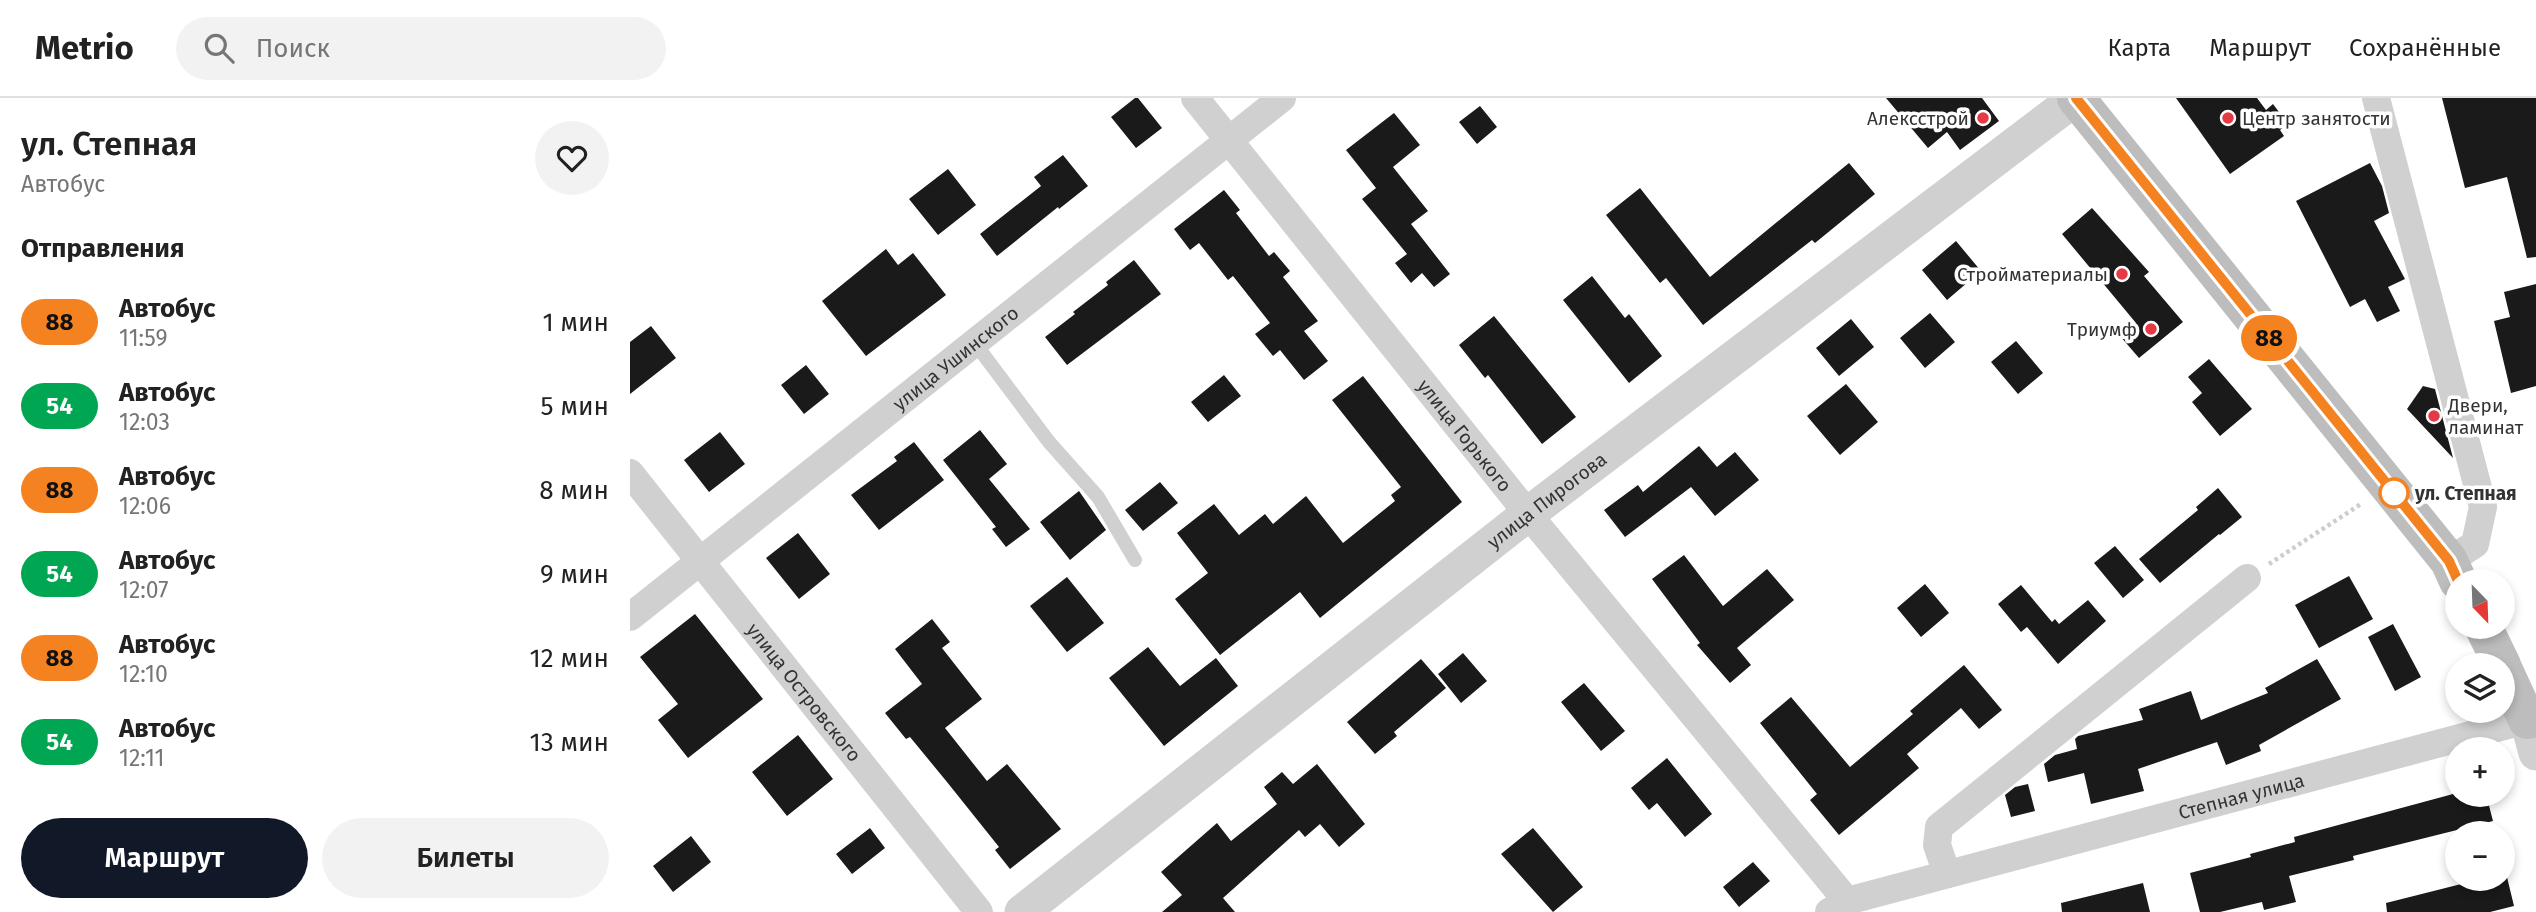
<!DOCTYPE html>
<html lang="ru">
<head>
<meta charset="utf-8">
<style>
	body { margin:0; font-family:"Fira Sans",sans-serif; background:#f2f2f2; color:#222; height:100vh; display:flex; flex-direction:column; font-size:26px; white-space:nowrap }
	* { box-sizing:border-box; margin:0 }
	p { font-size:23px; color:#767676 }
	.icon { flex:none; width:38px; height:38px; fill:none; stroke:currentColor; stroke-width:2; stroke-linecap:round; stroke-linejoin:round }
	.map { position:relative; flex:1; overflow:hidden }
	.drawer { display:flex; flex-direction:column; background:#fff; width:630px }
	.drawer>* { flex:none }
	.badge { padding:0 14px; border-radius:23px; font-size:24px; line-height:46px }
	.needle { width:46px; rotate:157deg }
	.controls { position:absolute; left:1815px; top:471px; display:grid; gap:14px }
	.controls a { display:grid; place-items:center; width:70px; height:70px; border-radius:50%; background:#fff; box-shadow:0 4px 10px #0003; font-size:35px }
	.map>.badge { position:absolute; translate:-50% -50%; box-shadow:0 0 0 4px #fff }
	h2 { padding:0 21px; font-size:26px; line-height:63px }
	.round { display:grid; place-items:center; flex:none; width:74px; height:74px; border-radius:37px; background:#f2f2f2 }
	.summary { display:flex; align-items:center; justify-content:space-between; height:119px; padding:0 21px }
	h1 { font-size:33px; font-weight:600; line-height:52px }
	.primary-button { display:flex; gap:14px; margin-top:auto; padding:14px 21px }
	.primary-button a { flex:1; height:80px; border-radius:42px; background:#111827; color:#fff; font-size:28px; font-weight:600; line-height:80px; text-align:center }
	.primary-button a+a { background:#f2f2f2; color:#222 }
	ul { padding:0; list-style:none }
	li { display:flex; align-items:center; gap:21px; height:84px; padding:0 21px }
	li div { flex:1 }
	li b { display:block; font-size:26px }
	li em { font-style:normal }
	li .badge { min-width:77px; font-weight:700; text-align:center }
	header { display:flex; align-items:center; gap:42px; box-sizing:border-box; height:98px; padding:0 35px; background:#fff; border-bottom:2px solid #e0e0e0 }
	header strong { font-size:33px }
	nav { display:flex; gap:38px; margin-inline-start:auto; font-size:24px }
	.search { width:490px; height:63px; background:#f2f2f2; display:flex; align-items:center; gap:18px; box-sizing:border-box; padding:0 24px; border-radius:38px; color:#767676; font-size:26px }
	main { display:flex; flex:1; min-height:0 }
	.map>svg:first-child { display:block }
	.building { fill:#1a1a1a }
	.lines { fill:none; stroke-linecap:round; stroke-linejoin:round }
	.path { stroke:#cdcdcd; stroke-width:4.5; stroke-dasharray:3.5 3.5; stroke-linecap:butt }
	.service { stroke:#d0d0d0; stroke-width:14 }
	.minor { stroke:#d0d0d0; stroke-width:28 }
	.tertiary { stroke:#d0d0d0; stroke-width:35 }
	.secondary { stroke:#bdbdbd; stroke-width:38 }
	.line-casing { stroke:#fff; stroke-width:16 }
	.line { stroke:#f58220; stroke-width:10 }
	.poi-dot { fill:#e63946; stroke:#fff; stroke-width:2.5 }
	.stop-dot { fill:#fff; stroke:#f58220; stroke-width:3.5 }
	.labels { text-anchor:middle; dominant-baseline:central; stroke-width:7; stroke-linejoin:round; paint-order:stroke }
	.poi-label { font-size:19px; fill:#333; stroke:#fff; text-anchor:end }
	.street-label { font-size:19px; fill:#333; stroke:#fff }
	.stop-label { font-size:19px; font-weight:bold; fill:#333; stroke:#fff; text-anchor:start }
</style>
</head>
<body>
<header>
<strong>Metrio</strong>
<div class="search"><svg class="icon" aria-label="search" viewBox="0 0 24 24"><circle cx="10" cy="10" r="6"/><path d="M15 15l6 6"/></svg>Поиск</div>
<nav><a>Карта</a><a>Маршрут</a><a>Сохранённые</a></nav>
</header>
<main>
<section class="drawer">
<div class="summary"><div><h1>ул. Степная</h1><p>Автобус</p></div><a class="round"><svg class="icon" aria-label="heart" viewBox="0 0 24 24"><path d="M12 20l-8-8c-3-5 5-10 8-4 3-6 11-1 8 4z"/></svg></a></div>
<h2>Отправления</h2>
<ul>
<li><span class="badge" style="background:#f58220;color:#111">88</span><div><b>Автобус</b><p>11:59</p></div><em>1 мин</em></li>
<li><span class="badge" style="background:#00a651;color:#fff">54</span><div><b>Автобус</b><p>12:03</p></div><em>5 мин</em></li>
<li><span class="badge" style="background:#f58220;color:#111">88</span><div><b>Автобус</b><p>12:06</p></div><em>8 мин</em></li>
<li><span class="badge" style="background:#00a651;color:#fff">54</span><div><b>Автобус</b><p>12:07</p></div><em>9 мин</em></li>
<li><span class="badge" style="background:#f58220;color:#111">88</span><div><b>Автобус</b><p>12:10</p></div><em>12 мин</em></li>
<li><span class="badge" style="background:#00a651;color:#fff">54</span><div><b>Автобус</b><p>12:11</p></div><em>13 мин</em></li>
</ul>
<div class="primary-button"><a>Маршрут</a><a>Билеты</a></div>
</section>
<div class="map">
<svg width="1906" height="814" viewBox="0 0 1906 814">
	<rect width="100%" height="100%" fill="#fff"/>
	<!-- building -->
	<path class="building" d="M505 0H508L532 30 506 50 481 19Z
		M1256 0H1352L1369 23 1330 52 1317 34 1298 50Z
		M1546 0H1627L1636 12 1643 6 1658 26 1650 32 1654 38 1600 76Z
		M1812 0H1906V159L1897 160 1877 79 1835 90Z
		M850 8 867 29 847 46 829 24Z
		M764 15 790 47 763 69 798 113 781 126 820 176 804 189 792 175 781 185 765 165 777 156 732 101 746 90 716 52Z
		M433 57 458 88 429 111 428 109 367 158 350 136 411 88 404 79Z
		M1219 65 1245 96 1185 145 1182 142 1073 227 1036 180 1030 185 976 117 1010 90 1080 179Z
		M1740 65 1752 88 1759 115 1744 123 1775 181 1758 189 1770 213 1747 224 1735 201 1720 209 1666 103Z
		M318 71 346 107 308 137 279 101Z
		M594 92 610 112 606 115 639 158 644 154 660 173 653 179 688 223 674 233 698 263 674 282 650 252 643 258 625 236 640 225 603 178 598 182 569 145 560 152 544 131Z
		M1462 110 1519 174 1514 178 1553 224 1509 260 1490 238 1506 225 1432 136Z
		M1326 143 1351 173 1317 202 1292 172Z
		M256 151 268 167 283 155 316 197 236 258 192 203Z
		M504 162 531 196 437 267 415 239 445 216 443 214 478 187 476 184Z
		M962 178 995 220 999 216 1032 258 999 285 933 202Z
		M1906 186V288L1881 295 1864 223 1880 219 1874 194Z
		M1300 215 1325 244 1295 270 1270 240Z
		M864 218 946 319 912 346 858 277 855 280 829 247Z
		M1221 221 1244 249 1209 278 1186 250Z
		M21 228 46 260 0 296V244Z
		M1386 243 1413 275 1388 296 1361 264Z
		M1579 261 1622 311 1590 338 1562 304 1572 295 1558 279Z
		M176 267 199 296 174 316 151 287Z
		M594 277 611 298 578 324 561 304Z
		M733 278 832 404 690 520 670 494 590 557 545 501 578 475 547 435 584 406 609 437 635 416 643 426 676 398 713 445 765 403 761 397 771 389 702 302Z
		M1216 286 1248 324 1210 357 1177 318Z
		M1793 288 1805 291 1823 360 1777 311Z
		M350 332 377 366 359 381 400 431 376 449 362 431 366 429 313 362Z
		M90 334 115 366 79 394 54 362Z
		M284 344 314 382 249 432 221 397 267 363 264 359Z
		M1069 348 1087 369 1105 354 1129 382 1085 418 1061 389 995 439 974 412 1008 387 1013 394Z
		M530 384 548 405 513 433 495 412Z
		M1588 390 1612 419 1590 437 1589 436 1530 485 1509 461 1568 412 1566 409Z
		M449 393 476 432 440 462 410 424Z
		M168 435 200 476 169 501 136 460Z
		M1485 448 1514 482 1493 500 1464 465Z
		M1054 457 1093 508 1137 471 1164 502 1107 550 1121 567 1100 585 1067 547 1070 545 1022 481Z
		M1719 478 1743 521 1689 550 1665 507Z
		M437 479 474 525 437 554 400 508Z
		M1295 486 1319 515 1291 539 1267 510Z
		M1391 487 1422 524 1425 521 1429 526 1458 502 1476 523 1428 566 1397 529 1391 534 1368 506Z
		M65 516 133 601 58 660 28 622 48 606 10 559Z
		M302 521 320 544 312 550 352 601 315 630 357 683 377 666 431 731 380 771 365 752 369 749 317 684 280 639 276 641 255 615 292 586 265 551Z
		M1763 526 1791 579 1765 593 1738 539Z
		M518 549 550 588 586 560 608 588 534 648 479 580Z
		M833 555 857 583 831 605 808 576Z
		M791 561 816 590 764 634 767 638 745 656 717 624Z
		M1687 561 1711 601 1629 647 1631 653 1596 667 1587 644 1508 671 1514 693 1461 706 1454 675 1418 684 1414 666 1425 657 1447 651 1445 641 1448 638 1513 622 1509 611 1561 593 1571 622 1638 595 1635 590Z
		M1334 567 1372 612 1349 631 1331 610 1277 656 1289 670 1209 737 1180 702 1187 696 1130 625 1161 599 1220 669 1283 616 1280 613Z
		M954 585 995 633 971 653 931 604Z
		M168 637 203 681 157 718 122 674Z
		M1037 660 1082 716 1055 739 1027 705 1019 712 1001 690Z
		M687 666 735 726 709 749 690 726 675 739 669 732 593 800 605 814H532L552 797 531 774 587 725 601 743 647 706 634 689 652 674 663 686Z
		M1398 686 1405 713 1381 719 1375 697 1385 689Z
		M1823 696H1856L1863 723 1723 758 1724 762 1659 778 1666 804 1634 812 1632 804 1590 814H1570L1560 775 1621 759 1620 756 1665 744 1664 739Z
		M240 730 255 750 222 776 206 756Z
		M903 730 953 789 923 814 871 756Z
		M61 738 81 764 43 794 23 768Z
		M1123 764 1140 783 1109 809 1093 789Z
		M1876 775 1884 808 1860 814H1757L1756 805 1855 780H1872V776Z
		M1513 785 1520 814H1432L1431 805Z"/>
	<g class="lines">
		<!-- path -->
		<path class="path" d="M1639 466 1731 406"/>
		<!-- service -->
		<path class="service" d="M344 244 419 344 468 399 505 462"/>
		<!-- minor -->
		<g class="minor">
			<path id="s1" d="M565 0 898 416 1217 803"/>
			<path d="M1746 0 1853 409 1845 446 1819 463"/>
			<path id="s2" d="M0 375 349 814"/>
			<path id="s3" d="M0 519 652 0"/>
			<path d="M1317 776 1307 747 1309 729 1617 480"/>
			<path id="s4" d="M1199 814 1217 803 1897 622"/>
		</g>
		<!-- tertiary -->
		<g class="tertiary">
			<path d="M1897 622 1906 655"/>
			<path id="s5" d="M392 814 898 416 1446 0"/>
		</g>
		<!-- secondary -->
		<path class="secondary" d="M1446 0 1819 463 1828 483
			M1853 528 1872 567
			M1872 568 1897 622 1906 620"/>
	</g>
	<g class="lines">
		<!-- line casing -->
		<g class="line-casing">
			<path id="line" d="M1446 0 1819 463 1828 483"/>
		</g>
		<!-- line -->
		<use href="#line" class="line"/>
	</g>
	<!-- markers -->
	<g class="poi-dot">
		<circle cx="1353" cy="20" r="7"/>
		<circle cx="1598" cy="20" r="7"/>
		<circle cx="1492" cy="176" r="7"/>
		<circle cx="1521" cy="231" r="7"/>
		<circle cx="1804" cy="318" r="7"/>
	</g>
	<circle class="stop-dot" cx="1764" cy="395" r="14"/>
	<g class="labels">
		<!-- poi labels -->
		<g class="poi-label">
			<text x="1339" y="20">Алексстрой</text>
			<text x="1612" y="20" text-anchor="start">Центр занятости</text>
			<text x="1478" y="176">Стройматериалы</text>
			<text x="1507" y="231">Триумф</text>
			<text x="1818" y="307" text-anchor="start">Двери,<tspan x="1818" dy="22">ламинат</tspan></text>
		</g>
		<!-- street labels -->
		<g class="street-label">
			<text stroke="none"><textPath href="#s3" startOffset="416">улица Ушинского</textPath></text>
			<text stroke="none"><textPath href="#s1" startOffset="432">улица Горького</textPath></text>
			<text stroke="none"><textPath href="#s5" startOffset="667">улица Пирогова</textPath></text>
			<text stroke="none"><textPath href="#s2" startOffset="280">улица Островского</textPath></text>
			<text stroke="none"><textPath href="#s4" startOffset="429">Степная улица</textPath></text>
		</g>
		<!-- stop labels -->
		<g class="stop-label">
			<text x="1785" y="395">ул. Степная</text>
		</g>
	</g>
</svg>
<div class="controls">
<a><svg class="needle" viewBox="-14 -14 28 28"><path d="M0-13l5 13h-10z" fill="#e53935"/><path d="M0 13l5-13h-10z" fill="#767676"/></svg></a>
<a><svg class="icon" aria-label="layers" viewBox="0 0 24 24"><path d="M12 4l9 5-9 5-9-5zM3 14l9 5 9-5"/></svg></a>
<a>+</a>
<a>−</a>
</div>
<b class="badge" style="left:1639px;top:240px;background:#f58220;color:#111">88</b>
</div>
</main>
</body>
</html>
